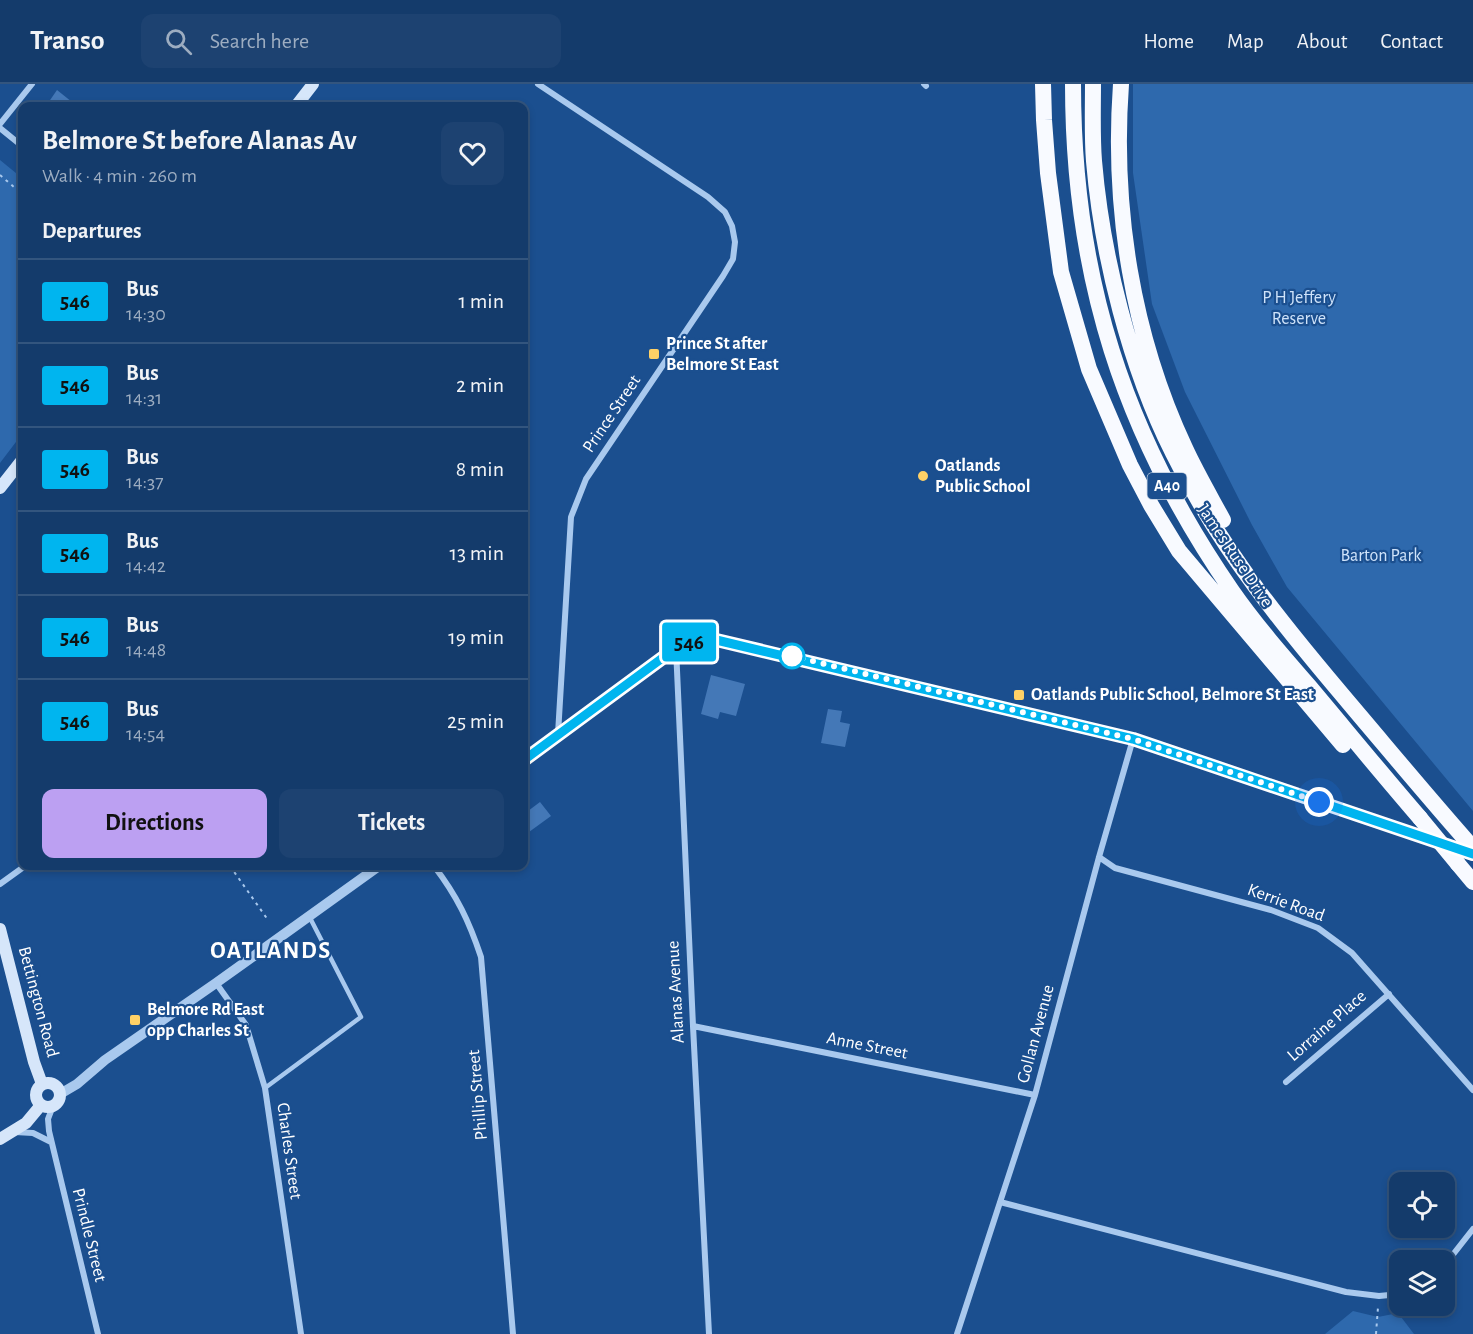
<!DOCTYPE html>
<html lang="en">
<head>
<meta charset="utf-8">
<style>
	body { margin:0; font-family:"Alegreya Sans",sans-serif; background:#1d4271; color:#f1f3f6; height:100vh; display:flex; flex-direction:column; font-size:22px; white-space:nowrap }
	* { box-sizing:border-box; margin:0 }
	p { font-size:20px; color:#9dadc1 }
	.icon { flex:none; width:33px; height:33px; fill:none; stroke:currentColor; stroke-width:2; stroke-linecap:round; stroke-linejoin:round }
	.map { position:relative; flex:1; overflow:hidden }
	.drawer { position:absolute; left:18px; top:18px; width:510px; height:768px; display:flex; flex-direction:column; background:#143b6b; border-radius:12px; box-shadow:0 3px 9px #0003,0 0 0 2px #33557e }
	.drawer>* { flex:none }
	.badge { padding:0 12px; border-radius:4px; font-size:21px; line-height:39px }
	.controls { position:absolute; left:1389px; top:1088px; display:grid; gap:12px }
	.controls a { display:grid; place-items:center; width:66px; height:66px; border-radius:12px; background:#143b6b; box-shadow:0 3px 9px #0003,0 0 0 2px #33557e; font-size:30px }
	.you { position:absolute; width:30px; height:30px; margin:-15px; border:4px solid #fff; border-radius:50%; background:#1a73e8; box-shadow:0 0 0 9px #1a73e833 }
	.map>.badge { position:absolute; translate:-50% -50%; box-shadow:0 0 0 3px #fff }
	h2 { padding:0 24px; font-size:22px; line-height:54px }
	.round { display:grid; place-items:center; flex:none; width:63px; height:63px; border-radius:12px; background:#1d4271 }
	.summary { display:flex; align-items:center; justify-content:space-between; height:102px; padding:0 24px }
	h1 { font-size:28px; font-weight:700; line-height:45px }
	.primary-button { display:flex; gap:12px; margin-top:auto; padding:12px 24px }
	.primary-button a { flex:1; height:69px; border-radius:12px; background:#bca0f2; color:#111; font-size:24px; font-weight:700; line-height:69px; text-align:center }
	.primary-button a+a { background:#1d4271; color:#f1f3f6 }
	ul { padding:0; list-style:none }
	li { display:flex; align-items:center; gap:18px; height:84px; padding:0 24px; border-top:2px solid #33557e }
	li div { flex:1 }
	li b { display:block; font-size:22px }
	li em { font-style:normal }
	li .badge { min-width:66px; font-weight:700; text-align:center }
	header { display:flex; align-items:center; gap:36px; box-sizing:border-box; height:84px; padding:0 30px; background:#143b6b; border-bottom:2px solid #33557e }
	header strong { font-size:28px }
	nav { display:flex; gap:33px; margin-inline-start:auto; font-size:21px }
	.search { width:420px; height:54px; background:#1d4271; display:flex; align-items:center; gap:15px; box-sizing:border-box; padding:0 21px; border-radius:12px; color:#9dadc1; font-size:22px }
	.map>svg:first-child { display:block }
	.green { fill:#2e69ad }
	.building { fill:#4478b7 }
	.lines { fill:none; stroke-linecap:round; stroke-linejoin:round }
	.tertiary-tunnel { stroke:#3d69a0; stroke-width:10; stroke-dasharray:10 5; stroke-linecap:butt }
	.path { stroke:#a9c9ee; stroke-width:2; stroke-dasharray:3 4.5; stroke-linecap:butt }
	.service { stroke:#a9c9ee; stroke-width:4.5 }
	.minor { stroke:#a9c9ee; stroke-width:6 }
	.tertiary { stroke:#a9c9ee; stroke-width:10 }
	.secondary { stroke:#d6e6fa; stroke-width:12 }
	.trunk { stroke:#f8faff; stroke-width:16 }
	.trunk-bridge { stroke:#f8faff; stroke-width:16 }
	.line-casing { stroke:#fff; stroke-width:14 }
	.line { stroke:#00b5ef; stroke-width:9 }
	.walk { stroke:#fff; stroke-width:6; stroke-dasharray:0 10.8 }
	.poi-dot { fill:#ffd166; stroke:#1b4f8f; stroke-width:2 }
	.stop-dot { fill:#fff; stroke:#00b5ef; stroke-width:3 }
	.labels { text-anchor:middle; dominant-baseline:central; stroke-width:4.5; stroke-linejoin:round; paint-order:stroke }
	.shield { fill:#1b4f8f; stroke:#bbcadd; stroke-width:1.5 }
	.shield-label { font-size:16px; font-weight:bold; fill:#fff }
	.park-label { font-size:18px; fill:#cfe3fa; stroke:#1b4f8f }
	.poi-label { font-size:18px; font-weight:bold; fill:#fff; stroke:#1b4f8f; text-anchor:start }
	.street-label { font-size:18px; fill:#fff; stroke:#1b4f8f }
	.district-label { font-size:24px; font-weight:bold; letter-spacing:1.5px; fill:#fff; stroke:#1b4f8f }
</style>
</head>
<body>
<header>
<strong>Transo</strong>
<div class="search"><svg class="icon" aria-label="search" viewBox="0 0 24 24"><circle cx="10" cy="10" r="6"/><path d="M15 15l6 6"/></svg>Search here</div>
<nav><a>Home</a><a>Map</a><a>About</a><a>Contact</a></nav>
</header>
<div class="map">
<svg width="1473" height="1250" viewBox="0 0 1473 1250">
	<rect width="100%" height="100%" fill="#1b4f8f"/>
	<!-- green -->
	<path class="green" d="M1133 0H1473V727L1287 503 1252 441 1185 308 1152 220 1133 89Z
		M0 76 22 94V350L0 379Z
		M1353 1227 1378 1233 1398 1229 1414 1250H1325Z"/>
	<!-- building -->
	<path class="building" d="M57 6 77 22H46Z
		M711 591 745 600 736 632 720 628 718 635 701 630Z
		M828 625 842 627 840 638 850 640 845 663 821 659Z
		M540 718 551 732 529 748 524 741V730Z"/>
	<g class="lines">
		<!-- tertiary-tunnel -->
		<path class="tertiary-tunnel" d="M1408 748 1473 770"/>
		<!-- path -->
		<path class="path" d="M0 91 22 110
			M230 782 268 836
			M1376 1250 1378 1223"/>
		<!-- service -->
		<path class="service" d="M265 1004 361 933 309 832"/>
		<!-- minor -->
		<path class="minor" d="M538 0 708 113 725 128 732 142 735 158 733 175 723 192 586 395 571 433 558 650
			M924 0 926 2
			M0 40 32 0
			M0 44 22 62
			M676 564 693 942 709 1250
			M1099 773 1115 784 1271 826 1318 844 1352 869 1473 1006
			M434 782C457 812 469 837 481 873L513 1250
			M0 800 25 782
			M216 899 246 941 265 1004 301 1250
			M693 942 1035 1011
			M1286 998 1389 910
			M53 1022 48 1035 49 1047 98 1250
			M15 1048 33 1049 51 1058
			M1000 1118 1346 1208 1379 1212 1400 1210
			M1444 1182 1473 1145
			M957 1250 1035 1011 1099 773 1133 655"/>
		<!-- tertiary -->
		<path class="tertiary" d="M524 676 676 564 694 556 708 553 1133 655 1408 748
			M60 1010 77 1000 105 976 216 899 379 782"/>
		<!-- secondary -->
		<path class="secondary" d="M296 22 313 0
			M0 404 22 376
			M0 845 34 978 42 1000
			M36 1011a12 12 0 1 1 24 0a12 12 0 1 1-24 0Z
			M0 1055 26 1039 41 1021"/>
		<!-- trunk -->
		<path class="trunk" d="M1043 0 1044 36 1048 89 1061 188 1089 285 1130 381 1151 421 1179 467 1343 661
			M1073 0C1073 192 1123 349 1232 507 1255 540 1282 571 1309 602 1346 646 1382 690 1420 734
			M1093 0C1093 25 1092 52 1094 77 1102 172 1130 283 1173 369 1220 465 1286 545 1355 626 1394 672 1433 719 1473 764
			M1121 0C1112 124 1132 251 1185 364 1196 388 1210 412 1223 436
			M1458 780 1473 798"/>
		<!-- trunk-bridge -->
		<path class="trunk-bridge" d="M1420 734 1458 780"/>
	</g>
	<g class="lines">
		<!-- line casing -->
		<g class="line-casing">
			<path id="line" d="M524 676 676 564 694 556 708 554 1133 655 1473 770"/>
		</g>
		<!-- line -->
		<use href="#line" class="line"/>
		<!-- walk -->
		<path class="walk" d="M792 572 1133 655 1319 718"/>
	</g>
	<!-- markers -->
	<g class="poi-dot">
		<rect x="648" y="264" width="12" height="12" rx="3"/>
		<circle cx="923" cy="392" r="6"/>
		<rect x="1013" y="605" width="12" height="12" rx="3"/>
		<rect x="129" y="930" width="12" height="12" rx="3"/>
	</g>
	<circle class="stop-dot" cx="792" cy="572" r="12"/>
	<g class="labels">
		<!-- shield labels -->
		<rect class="shield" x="1147.5" y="389" width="39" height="26" rx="4.5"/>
		<g class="shield-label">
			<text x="1167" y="402">A40</text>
		</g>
		<!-- park labels -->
		<g class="park-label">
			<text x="1299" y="214">P H Jeffery<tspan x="1299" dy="21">Reserve</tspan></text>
			<text x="1381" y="472">Barton Park</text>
		</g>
		<!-- poi labels -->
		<g class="poi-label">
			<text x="666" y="260">Prince St after<tspan x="666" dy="21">Belmore St East</tspan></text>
			<text x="935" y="382">Oatlands<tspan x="935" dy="21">Public School</tspan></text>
			<text x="1031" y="611">Oatlands Public School, Belmore St East</text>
			<text x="147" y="926">Belmore Rd East<tspan x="147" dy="21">opp Charles St</tspan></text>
		</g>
		<!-- street labels -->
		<g class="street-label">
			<text transform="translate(612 330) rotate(-56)">Prince Street</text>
			<text transform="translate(1235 472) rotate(56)">James Ruse Drive</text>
			<text transform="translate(1286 819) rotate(20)">Kerrie Road</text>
			<text transform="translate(676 908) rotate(-93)">Alanas Avenue</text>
			<text transform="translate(38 918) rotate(75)">Bettington Road</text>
			<text transform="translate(1327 942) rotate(-41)">Lorraine Place</text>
			<text transform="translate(1036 950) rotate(-75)">Gollan Avenue</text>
			<text transform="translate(867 962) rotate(11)">Anne Street</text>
			<text transform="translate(478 1011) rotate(-95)">Phillip Street</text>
			<text transform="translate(289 1067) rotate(82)">Charles Street</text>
			<text transform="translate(89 1151) rotate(76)">Prindle Street</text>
		</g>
		<!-- district labels -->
		<g class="district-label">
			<text x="271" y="867">OATLANDS</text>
		</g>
	</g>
</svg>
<div class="controls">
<a><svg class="icon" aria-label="locate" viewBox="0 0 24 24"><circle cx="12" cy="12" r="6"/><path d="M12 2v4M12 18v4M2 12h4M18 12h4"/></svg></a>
<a><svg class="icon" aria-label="layers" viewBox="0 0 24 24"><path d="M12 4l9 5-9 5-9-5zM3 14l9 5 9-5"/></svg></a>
</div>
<div class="you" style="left:1319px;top:718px"></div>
<b class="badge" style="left:689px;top:558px;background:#00b5ef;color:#111">546</b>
<section class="drawer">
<div class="summary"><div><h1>Belmore St before Alanas Av</h1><p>Walk · 4 min · 260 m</p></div><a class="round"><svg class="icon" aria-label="heart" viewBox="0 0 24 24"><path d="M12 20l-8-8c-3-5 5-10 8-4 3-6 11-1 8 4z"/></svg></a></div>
<h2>Departures</h2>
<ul>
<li><span class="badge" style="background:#00b5ef;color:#111">546</span><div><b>Bus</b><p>14:30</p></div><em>1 min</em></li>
<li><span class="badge" style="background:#00b5ef;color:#111">546</span><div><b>Bus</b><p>14:31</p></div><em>2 min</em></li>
<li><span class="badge" style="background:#00b5ef;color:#111">546</span><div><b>Bus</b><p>14:37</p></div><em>8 min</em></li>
<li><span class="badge" style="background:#00b5ef;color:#111">546</span><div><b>Bus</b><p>14:42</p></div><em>13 min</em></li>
<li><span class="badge" style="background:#00b5ef;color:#111">546</span><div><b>Bus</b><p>14:48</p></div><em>19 min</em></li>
<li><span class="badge" style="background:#00b5ef;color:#111">546</span><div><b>Bus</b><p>14:54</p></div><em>25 min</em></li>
</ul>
<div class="primary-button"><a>Directions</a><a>Tickets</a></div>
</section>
</div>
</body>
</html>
